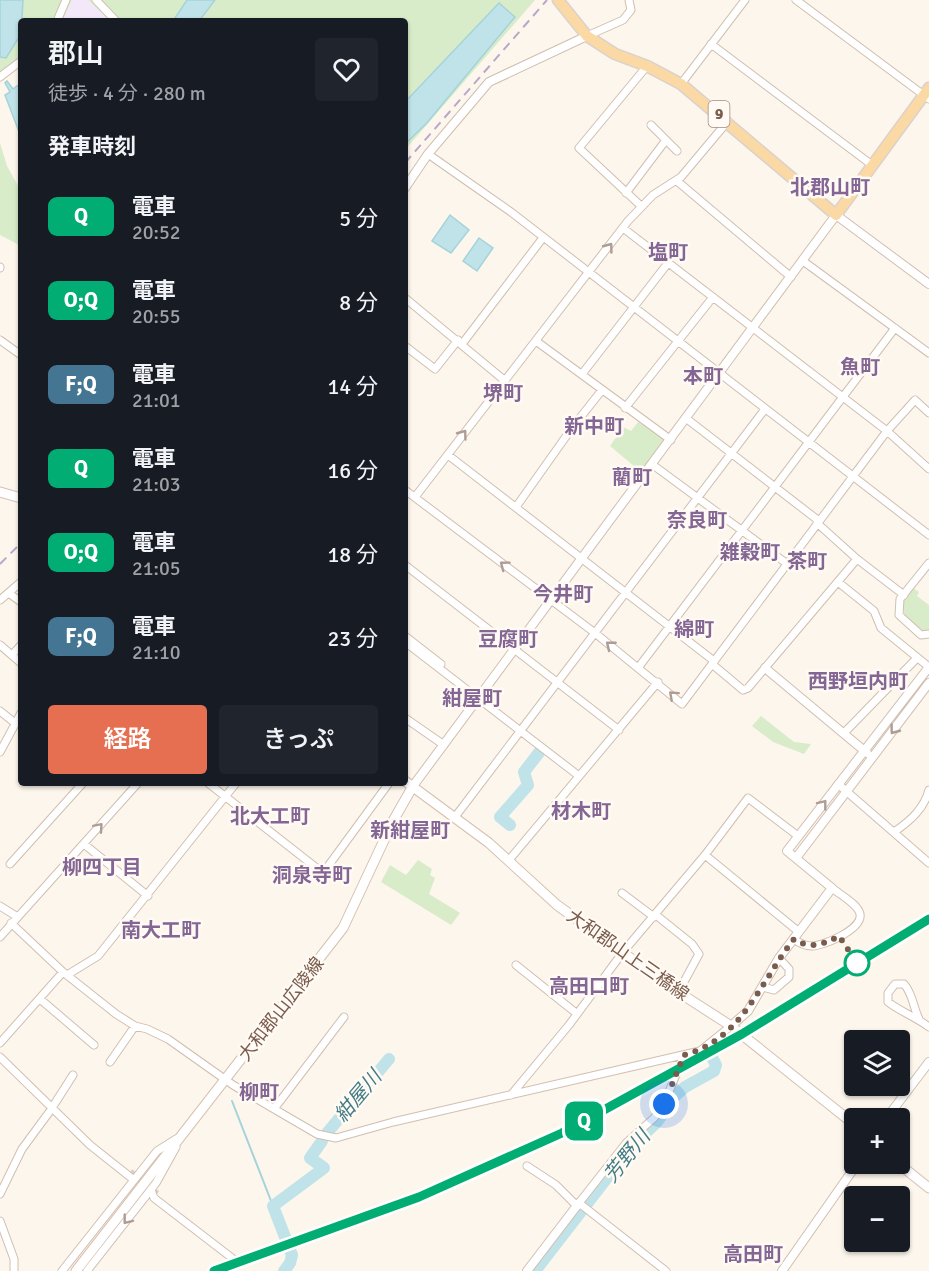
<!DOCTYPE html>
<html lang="ja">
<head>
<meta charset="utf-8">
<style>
	body { margin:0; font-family:Signika,"Noto Sans JP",sans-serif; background:#20242c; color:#f1f3f6; height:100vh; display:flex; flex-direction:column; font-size:22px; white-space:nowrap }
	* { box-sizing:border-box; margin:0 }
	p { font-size:20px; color:#9ea1a6 }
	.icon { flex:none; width:33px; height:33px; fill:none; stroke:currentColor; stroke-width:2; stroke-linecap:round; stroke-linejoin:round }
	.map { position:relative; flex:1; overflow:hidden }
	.details { position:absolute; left:18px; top:18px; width:390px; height:768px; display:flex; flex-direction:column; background:#171b24; border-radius:6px; box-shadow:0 2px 4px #0004 }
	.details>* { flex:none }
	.badge { padding:0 12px; border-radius:9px; font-size:21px; line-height:39px }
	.controls { position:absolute; left:844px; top:1030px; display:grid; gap:12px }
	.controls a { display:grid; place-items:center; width:66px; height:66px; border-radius:6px; background:#171b24; box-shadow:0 2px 4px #0004; font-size:30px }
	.you { position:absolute; width:30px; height:30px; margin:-15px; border:4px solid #fff; border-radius:50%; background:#1a73e8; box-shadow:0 0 0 9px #1a73e833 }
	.map>.badge { position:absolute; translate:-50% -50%; box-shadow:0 0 0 3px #fff }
	h2 { padding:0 30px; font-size:22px; line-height:54px }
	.round { display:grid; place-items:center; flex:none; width:63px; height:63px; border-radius:6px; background:#20242c }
	.head { display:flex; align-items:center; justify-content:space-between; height:102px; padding:0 30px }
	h1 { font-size:28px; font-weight:600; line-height:45px }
	.primary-button { display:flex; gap:12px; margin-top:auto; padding:12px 30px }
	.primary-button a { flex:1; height:69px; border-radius:6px; background:#e76f51; color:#fff; font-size:24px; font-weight:600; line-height:69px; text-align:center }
	.primary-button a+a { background:#20242c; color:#f1f3f6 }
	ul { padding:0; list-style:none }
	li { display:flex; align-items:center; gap:18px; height:84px; padding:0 30px }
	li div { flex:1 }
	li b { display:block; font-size:22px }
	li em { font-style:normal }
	li .badge { min-width:66px; font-weight:700; text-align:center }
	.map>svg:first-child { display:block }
	.education { fill:#f3e8fa }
	.green { fill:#d8ecc9 }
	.water { fill:#bfe3e8; stroke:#a5d3da; stroke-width:1.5 }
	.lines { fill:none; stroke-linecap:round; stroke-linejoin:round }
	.stream { stroke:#a5d3da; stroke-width:2 }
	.river { stroke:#bfe3e8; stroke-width:12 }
	.minor-tunnel { stroke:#dcd0c4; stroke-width:7; stroke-dasharray:7 3.5; stroke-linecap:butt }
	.minor-casing { stroke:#d1beb0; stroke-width:9 }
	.tertiary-casing { stroke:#d1beb0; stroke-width:10 }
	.secondary-casing { stroke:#d6c0b0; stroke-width:11 }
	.primary-casing { stroke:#dad1cd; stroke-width:13 }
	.minor { stroke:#fff; stroke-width:7 }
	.tertiary { stroke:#fff; stroke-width:8 }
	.secondary { stroke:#fff; stroke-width:9 }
	.primary { stroke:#fbd9a5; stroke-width:10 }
	.rail { stroke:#b9a8c9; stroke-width:2; stroke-dasharray:9 6; stroke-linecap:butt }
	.oneway { stroke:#af9d94 }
	.line-casing { stroke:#fff; stroke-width:14 }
	.line { stroke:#02ad73; stroke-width:9 }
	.walk { stroke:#7a5c4d; stroke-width:6; stroke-dasharray:0 10.8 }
	.stop-dot { fill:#fff; stroke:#02ad73; stroke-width:3 }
	.labels { text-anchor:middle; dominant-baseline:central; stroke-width:5; stroke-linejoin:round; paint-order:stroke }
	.shield { fill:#fffaf3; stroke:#a28b7f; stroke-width:1.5 }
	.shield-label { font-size:16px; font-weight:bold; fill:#7a5c4d }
	.street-label { font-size:18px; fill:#7a5c4d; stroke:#fffaf3 }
	.neighbourhood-label { font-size:20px; font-weight:bold; fill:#846695; stroke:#fffaf3 }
	.water-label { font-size:20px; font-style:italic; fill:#437c86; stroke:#fffaf3 }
</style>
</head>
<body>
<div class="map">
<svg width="929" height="1271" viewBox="0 0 929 1271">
	<rect width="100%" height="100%" fill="#fdf6ec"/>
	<!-- education -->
	<path class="education" d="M72 0H88L110 21H62Z"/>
	<!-- green -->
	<path class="green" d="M0 0H72L62 21H21V65L0 82Z
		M88 0H535L405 150V21H110Z
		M0 143 7 166 21 191V246L0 235Z
		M638 422 668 439 641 472 610 446 623 427 631 431Z
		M913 588 919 592 917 596 929 605V632L921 631 904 616V601Z
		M761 716 794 742 811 744 804 754 773 742 752 726Z
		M418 860 432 869 430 875 435 878 429 894 460 913 451 925 381 882 390 865 406 875Z"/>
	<!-- water -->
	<path class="water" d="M0 0H23L21 34 6 58 0 57Z
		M187 0H215L199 21H173Z
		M499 3 515 17 426 124 405 144V102Z
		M7 81 13 89 21 83V137L5 95 10 92 5 83Z
		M450 215 469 230 451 253 432 241Z
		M479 238 493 248 477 271 463 261Z"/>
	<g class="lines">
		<!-- stream -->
		<path class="stream" d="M232 1101 273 1206"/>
		<!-- river -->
		<path class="river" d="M510 825 500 817 528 785 524 772 541 750
			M327 1133 389 1059
			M284 1271 290 1263 292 1255 273 1206 324 1168 310 1158 322 1141
			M535 1271 630 1148 657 1122 675 1096 685 1087 714 1071 716 1065 708 1050"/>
		<!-- minor-tunnel -->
		<path class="minor-tunnel" d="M130 1172 157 1194"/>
		<!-- minor casing -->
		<g class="minor-casing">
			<path id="minor" d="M96 0 116 21
				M796 0 929 99
				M57 21 66 0
				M587 36 623 20 631 10 629 0
				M711 44 872 165
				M0 77 21 61
				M681 84 745 0
				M651 125 677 151
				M428 154 511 212 929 535
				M677 181 791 277
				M626 193 666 140
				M641 206 579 148 647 66
				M623 228 887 431 929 469
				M803 261 929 353
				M0 267V268
				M405 298 504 380
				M0 340 21 355
				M536 341 671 440
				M462 344 542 239
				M405 346 435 369 458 340
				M582 374 668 263
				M625 408 713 297
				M687 419 819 521
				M448 455 714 661
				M653 465 786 563
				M405 490 595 633 682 704 887 431 915 400 929 413
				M415 497 628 221 653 195 681 177 728 121
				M516 507 572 428 602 390
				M817 523 857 559
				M929 563 900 599 899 615 921 635 929 634
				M405 565 619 730
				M838 582 874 611 881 628 929 667
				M10 594 21 602
				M0 600 21 582
				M405 636 441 664
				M405 642 579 776
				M0 645 21 663
				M12 655 21 645
				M712 664 743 690 748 688 857 559 904 595
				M638 668 895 328
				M0 711 15 723
				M405 718 444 745
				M844 733 917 658
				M0 752 21 713
				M208 783 323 873 389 783
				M838 784 929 863
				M455 817 765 409
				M894 832C910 821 924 809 929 790
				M84 844 148 896
				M705 855 799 932
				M509 860 658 682
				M10 864 83 783
				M622 893 654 917
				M0 906 16 916
				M656 915 692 944 699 954 679 991
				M11 923 63 972 116 1014 135 1026 147 1029 168 1039 233 1085 317 1134 336 1138 393 1122 700 1051 731 1026
				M0 937 138 783
				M794 939C799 943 805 946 812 946 824 946 863 929 860 914 858 904 839 894 832 888
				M516 965 576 1013
				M67 975 98 956 236 783
				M763 987 774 990 789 977V969L779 958
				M40 999 94 1045
				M919 1019C913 1007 913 994 904 984H895L888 993V1002C901 1012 916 1017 929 1027
				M0 1043 63 972
				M0 1057 90 1145 134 1180
				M110 1062 135 1026
				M511 1095 569 1025 623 952 705 855 748 798 798 836
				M274 1109 344 1017
				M527 1166 556 1185 577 1206
				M151 1190 154 1198 232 1258
				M0 1194 22 1149 50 1111 73 1075
				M0 1221 14 1259V1271
				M62 1271 157 1151 176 1139
				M87 1271 156 1183 176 1147
				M666 1271 579 1203 627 1142 654 1118 664 1104 684 1055"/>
		</g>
		<!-- tertiary casing -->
		<g class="tertiary-casing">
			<path id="tertiary" d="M405 188 428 154 489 82 587 36
				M765 668 867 753
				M413 786 836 215 929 284
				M796 858 929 683
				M731 1026 748 1011 779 958 832 888 787 851 929 667
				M886 1119 929 1062
				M527 1271 579 1203
				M782 1271 857 1164"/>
		</g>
		<!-- secondary casing -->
		<g class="secondary-casing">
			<path id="secondary" d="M0 492 21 498
				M405 781 489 843 557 905 672 988 731 1026 855 1125
				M899 1164 929 1188
				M76 1271 343 928 393 821 413 786"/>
		</g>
		<!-- primary casing -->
		<g class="primary-casing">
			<path id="primary" d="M558 0 587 36 615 54 647 66 681 84 836 215 929 88"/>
		</g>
		<!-- minor -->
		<use href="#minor" class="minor"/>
		<!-- tertiary -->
		<use href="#tertiary" class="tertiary"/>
		<!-- secondary -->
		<use href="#secondary" class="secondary"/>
		<!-- primary -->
		<use href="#primary" class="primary"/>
		<!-- rail -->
		<path class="rail" d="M405 163 547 0
			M0 564 21 543
			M214 1271 419 1197 562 1133 742 1034 929 919"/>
	</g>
	<!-- one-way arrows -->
	<defs><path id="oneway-chevron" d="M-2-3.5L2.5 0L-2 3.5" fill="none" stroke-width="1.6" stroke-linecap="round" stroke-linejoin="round" transform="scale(1.5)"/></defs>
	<g class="oneway">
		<use href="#oneway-chevron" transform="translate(609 247) rotate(-53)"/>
		<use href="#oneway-chevron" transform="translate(463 434) rotate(-53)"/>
		<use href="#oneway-chevron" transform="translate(504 565) rotate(-143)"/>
		<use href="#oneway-chevron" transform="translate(610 645) rotate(-141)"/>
		<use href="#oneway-chevron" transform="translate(673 695) rotate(-138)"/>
		<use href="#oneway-chevron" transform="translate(894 730) rotate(127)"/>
		<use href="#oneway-chevron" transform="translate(823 804) rotate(-52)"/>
		<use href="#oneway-chevron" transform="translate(99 827) rotate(-49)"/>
		<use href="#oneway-chevron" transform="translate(127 1220) rotate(128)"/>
	</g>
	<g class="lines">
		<!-- line casing -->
		<g class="line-casing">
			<path id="line" d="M214 1271 419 1197 562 1133 742 1034 929 919"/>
		</g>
		<!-- line -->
		<use href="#line" class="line"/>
		<!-- walk -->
		<path class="walk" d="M664 1104 684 1055C742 1040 760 982 794 939 810 950 824 944 839 936L857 963"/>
	</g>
	<!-- markers -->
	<circle class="stop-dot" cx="857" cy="963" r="12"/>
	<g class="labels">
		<!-- shield labels -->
		<rect class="shield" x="708.5" y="101" width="21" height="26" rx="4.5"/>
		<g class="shield-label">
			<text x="719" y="114">9</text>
		</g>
		<!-- street labels -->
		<g class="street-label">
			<text transform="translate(628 955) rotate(35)">大和郡山上三橋線</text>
			<text transform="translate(281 1009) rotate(-52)">大和郡山広陵線</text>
		</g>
		<!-- neighbourhood labels -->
		<g class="neighbourhood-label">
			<text x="830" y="187">北郡山町</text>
			<text x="668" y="252">塩町</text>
			<text x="860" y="367">魚町</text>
			<text x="703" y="376">本町</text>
			<text x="503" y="393">堺町</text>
			<text x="594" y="426">新中町</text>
			<text x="632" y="477">藺町</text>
			<text x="697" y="520">奈良町</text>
			<text x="750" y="552">雑穀町</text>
			<text x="807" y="561">茶町</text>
			<text x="563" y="594">今井町</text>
			<text x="694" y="629">綿町</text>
			<text x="508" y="639">豆腐町</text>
			<text x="858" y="681">西野垣内町</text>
			<text x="472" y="698">紺屋町</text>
			<text x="581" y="811">材木町</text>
			<text x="270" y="816">北大工町</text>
			<text x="410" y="830">新紺屋町</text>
			<text x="102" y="867">柳四丁目</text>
			<text x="312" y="875">洞泉寺町</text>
			<text x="161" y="930">南大工町</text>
			<text x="589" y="986">高田口町</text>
			<text x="259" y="1092">柳町</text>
			<text x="753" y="1254">高田町</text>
		</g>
		<!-- water labels -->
		<g class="water-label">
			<text transform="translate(358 1096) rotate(-50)">紺屋川</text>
			<text transform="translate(627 1156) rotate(-51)">芳野川</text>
		</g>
	</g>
</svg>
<div class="controls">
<a><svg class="icon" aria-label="layers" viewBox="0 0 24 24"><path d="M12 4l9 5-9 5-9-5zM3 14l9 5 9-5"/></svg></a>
<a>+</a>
<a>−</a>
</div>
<div class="you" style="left:664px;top:1104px"></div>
<b class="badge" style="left:584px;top:1121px;background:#02ad73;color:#fff">Q</b>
<section class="details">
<div class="head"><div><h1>郡山</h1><p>徒歩 · 4 分 · 280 m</p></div><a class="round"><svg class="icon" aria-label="heart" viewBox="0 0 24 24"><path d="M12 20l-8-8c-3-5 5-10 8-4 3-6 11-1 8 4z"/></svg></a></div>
<h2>発車時刻</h2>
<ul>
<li><span class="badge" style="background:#02ad73;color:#fff">Q</span><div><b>電車</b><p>20:52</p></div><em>5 分</em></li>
<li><span class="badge" style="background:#02ad73;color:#fff">O;Q</span><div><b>電車</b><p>20:55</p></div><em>8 分</em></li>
<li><span class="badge" style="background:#447694;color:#fff">F;Q</span><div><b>電車</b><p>21:01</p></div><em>14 分</em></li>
<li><span class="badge" style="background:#02ad73;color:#fff">Q</span><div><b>電車</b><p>21:03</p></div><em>16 分</em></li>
<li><span class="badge" style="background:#02ad73;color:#fff">O;Q</span><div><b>電車</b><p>21:05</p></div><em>18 分</em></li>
<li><span class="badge" style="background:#447694;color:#fff">F;Q</span><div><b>電車</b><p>21:10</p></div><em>23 分</em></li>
</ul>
<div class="primary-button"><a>経路</a><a>きっぷ</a></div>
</section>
</div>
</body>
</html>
